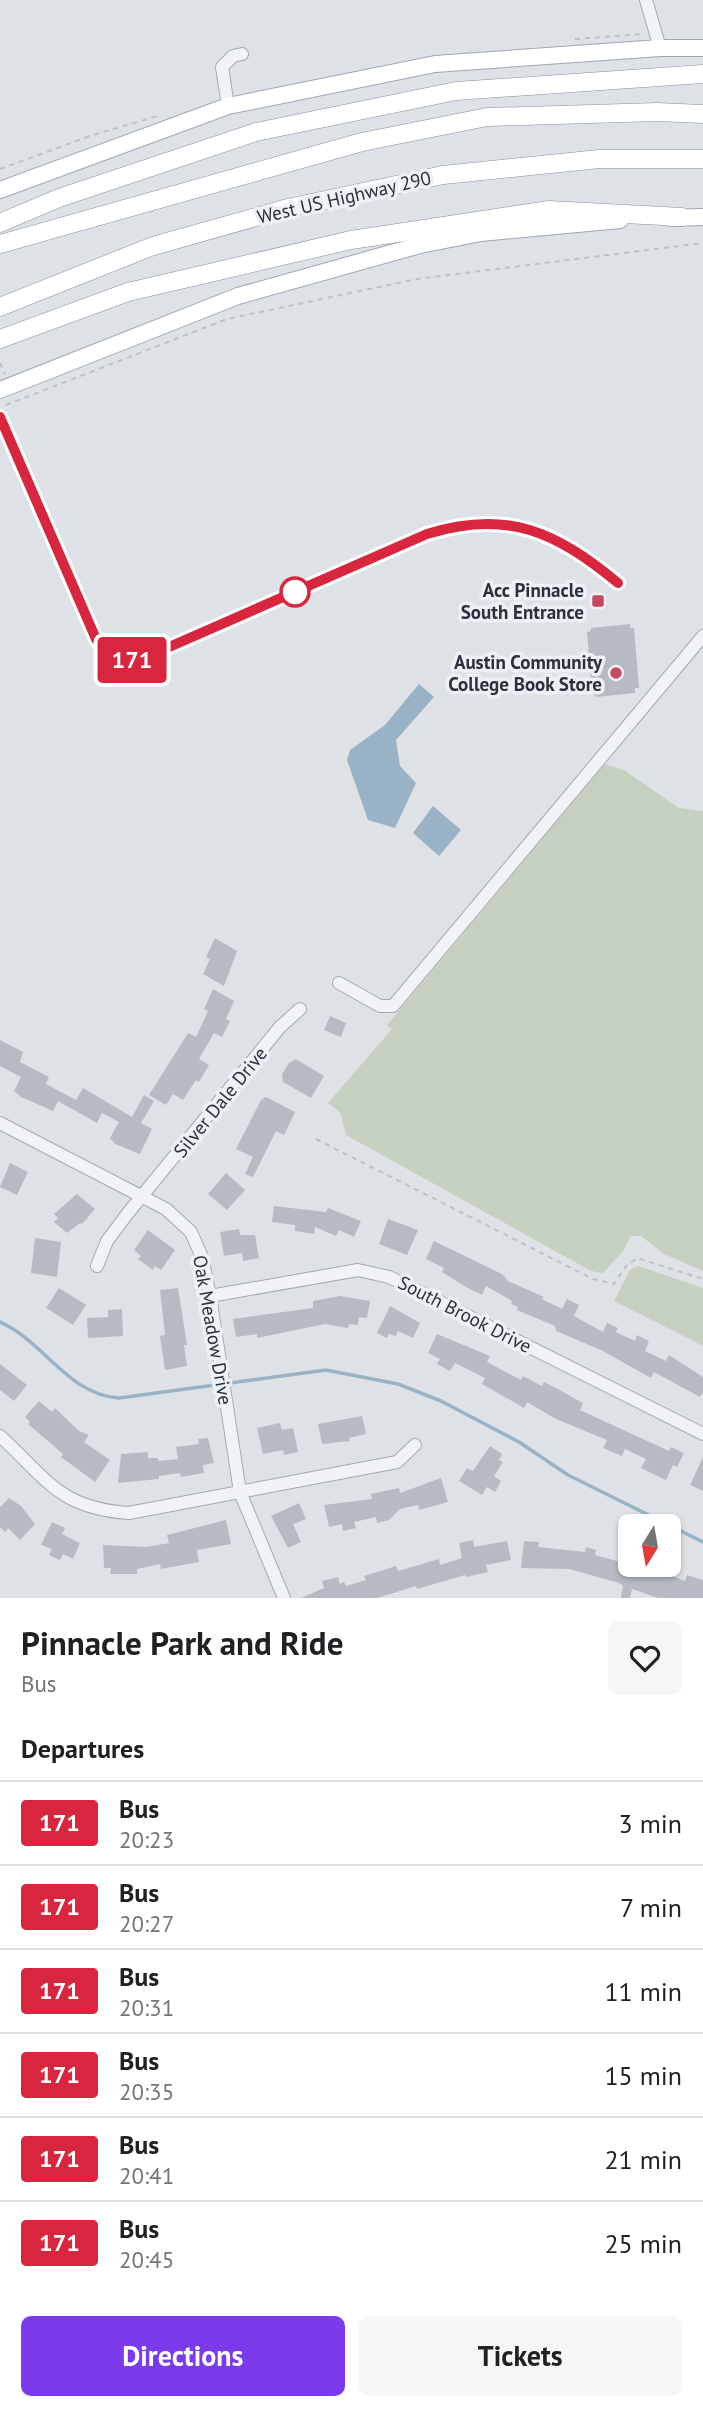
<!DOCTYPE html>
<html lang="en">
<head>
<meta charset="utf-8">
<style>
	body { margin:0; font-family:"PT Sans",sans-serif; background:#f6f6f6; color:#202124; height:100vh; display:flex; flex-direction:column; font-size:26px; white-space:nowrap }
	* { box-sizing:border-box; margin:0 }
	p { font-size:23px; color:#757577 }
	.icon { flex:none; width:38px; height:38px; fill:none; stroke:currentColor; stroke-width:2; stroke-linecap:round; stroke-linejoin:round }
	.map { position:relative; height:1598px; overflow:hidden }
	.panel { display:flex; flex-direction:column; background:#fff; flex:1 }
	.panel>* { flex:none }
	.badge { padding:0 14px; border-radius:5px; font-size:24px; line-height:46px }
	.needle { width:46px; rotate:191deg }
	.buttons { position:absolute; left:618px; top:1514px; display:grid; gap:14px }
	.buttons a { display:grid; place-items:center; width:63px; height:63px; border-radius:10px; background:#fff; box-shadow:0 2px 5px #0004; font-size:35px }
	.map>.badge { position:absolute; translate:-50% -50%; box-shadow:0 0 0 4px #fff }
	h2 { padding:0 21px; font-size:26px; line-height:63px }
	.round { display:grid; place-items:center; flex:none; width:74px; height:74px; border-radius:10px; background:#f6f6f6 }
	.overview { display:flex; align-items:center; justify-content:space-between; height:119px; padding:0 21px }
	h1 { font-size:33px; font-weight:800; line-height:52px }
	.action { display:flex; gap:14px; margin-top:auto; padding:14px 21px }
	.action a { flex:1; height:80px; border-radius:10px; background:#7c3aed; color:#fff; font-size:28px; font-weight:800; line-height:80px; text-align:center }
	.action a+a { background:#f6f6f6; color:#202124 }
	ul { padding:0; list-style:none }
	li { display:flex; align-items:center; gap:21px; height:84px; padding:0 21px; border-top:2px solid #e0e0e0 }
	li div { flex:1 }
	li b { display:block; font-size:26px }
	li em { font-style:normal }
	li .badge { min-width:77px; font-weight:700; text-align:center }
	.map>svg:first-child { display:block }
	.green { fill:#c5d0c0 }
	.water { fill:#9ab2c6 }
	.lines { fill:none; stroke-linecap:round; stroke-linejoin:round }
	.stream { stroke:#9ab2c6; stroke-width:3.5 }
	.building { fill:#b6bbc3 }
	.minor-casing { stroke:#a4a9b1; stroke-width:14 }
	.major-casing { stroke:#9ea7b2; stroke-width:18 }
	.highway-casing { stroke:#86909d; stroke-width:19 }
	.path { stroke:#bdc0c5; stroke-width:2; stroke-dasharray:5 5; stroke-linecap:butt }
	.minor { stroke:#f1f2f5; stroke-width:12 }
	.major { stroke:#fff; stroke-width:16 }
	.highway { stroke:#fff; stroke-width:18 }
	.line-casing { stroke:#fff; stroke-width:16 }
	.line { stroke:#d7263d; stroke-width:10 }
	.stop-dot { fill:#fff; stroke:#d7263d; stroke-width:3.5 }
	.poi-dot { fill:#c74861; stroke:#edf1f5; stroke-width:2.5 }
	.labels { text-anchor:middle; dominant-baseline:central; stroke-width:7; stroke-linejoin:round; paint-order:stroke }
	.street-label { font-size:19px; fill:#28313d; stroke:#edf1f5 }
	.poi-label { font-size:19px; font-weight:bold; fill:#28313d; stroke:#edf1f5; text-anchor:end }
</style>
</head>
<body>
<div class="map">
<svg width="703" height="1598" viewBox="0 0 703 1598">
	<rect width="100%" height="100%" fill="#dee2e7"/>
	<!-- green -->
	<path class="green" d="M605 764 624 770 679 808 703 811V1271L664 1254 641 1236H631L623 1251 603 1273 591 1271 346 1135 340 1112 328 1103 392 1029 387 1025Z
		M638 1266 703 1288V1346L614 1301 630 1270Z"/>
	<!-- water -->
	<path class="water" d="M419 684 434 697 396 740 400 766 416 783 395 828 368 820 347 760 350 750 385 725Z
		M433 806 461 830 439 856 413 833Z"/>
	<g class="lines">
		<!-- stream -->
		<path class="stream" d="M0 1322C44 1341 68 1395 119 1398L326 1370 398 1384 441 1401 519 1442 568 1475 703 1542"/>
	</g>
	<!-- building -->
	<path class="building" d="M630 624V628H634L639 688H635V693L596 697 592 692 587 632 591 631V628Z
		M215 938 237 951 224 986 203 974 210 959 206 957Z
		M213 989 234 1001 226 1019 230 1021 222 1037 214 1033 199 1059 209 1065 199 1082 196 1080 183 1100 173 1094 166 1105 149 1095 188 1033 196 1037 208 1011 204 1009Z
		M330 1016 346 1023 341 1037 324 1030Z
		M0 1040 23 1052 20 1062 49 1077 46 1084 76 1100 83 1088 132 1117 144 1095 154 1101 141 1123 152 1129 140 1154 115 1144 110 1138 119 1122 102 1113 97 1123 58 1101 53 1111 21 1097 14 1091 21 1077 0 1066Z
		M296 1059 324 1076 311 1098 283 1082 282 1074 289 1063Z
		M266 1097 295 1112 284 1135 276 1131 253 1177 245 1174 253 1157 236 1149 261 1100Z
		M10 1163 28 1172 17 1195 0 1187Z
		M226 1173 245 1190 227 1210 208 1194Z
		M77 1194 95 1209 82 1224 80 1223 67 1233 54 1222 58 1218 54 1214Z
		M274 1206 326 1212 328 1208 361 1221 354 1237 339 1230 336 1236 315 1227 314 1234 295 1231V1225L272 1222Z
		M388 1219 418 1230 407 1255 379 1244Z
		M239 1229 240 1235H255L259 1258 243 1261 242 1253 224 1256 220 1232Z
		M148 1230 175 1250 161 1270 155 1266 153 1270 138 1259 141 1256 134 1250Z
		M35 1238 61 1242 57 1277 31 1273Z
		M434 1241 502 1274 508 1281 544 1297 542 1299 562 1309 567 1299 579 1305 574 1316 603 1332 607 1323 618 1328 616 1332 635 1341 637 1335 649 1341 645 1351 666 1361 669 1355 703 1377V1392L700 1397 654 1372 651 1378 601 1350 556 1331 555 1326 517 1310 518 1307 511 1304 512 1301 486 1286 482 1295 466 1287 442 1272 444 1268 426 1259Z
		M59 1288 86 1305 73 1325 46 1308Z
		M178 1288 187 1345H184L187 1366 165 1370 160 1336 165 1335 160 1290Z
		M340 1296 370 1301 367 1318 359 1317 358 1325 349 1324 348 1328 325 1324 257 1338V1334L236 1337 233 1319 313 1308V1301Z
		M390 1306 420 1323 413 1338 398 1331 396 1336 389 1334 387 1338 377 1333Z
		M122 1309 123 1336 88 1338 87 1318 108 1317V1310Z
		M437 1334 490 1356 487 1362 521 1380 523 1376 542 1386 544 1382 556 1388 583 1403 580 1410 669 1451 671 1447 684 1453 677 1467 673 1465 666 1480 641 1468 646 1459 625 1449 622 1456 603 1448 607 1440 556 1419 527 1402 524 1408 482 1384 485 1378 455 1363 450 1371 437 1364 440 1359 428 1353Z
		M0 1364 27 1385 14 1401 0 1390Z
		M39 1401 52 1412 55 1408 79 1431 89 1435 84 1442 110 1460 95 1482 61 1457 63 1454 28 1424 30 1422 25 1417Z
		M362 1416 366 1434 349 1438 350 1441 322 1444 318 1424Z
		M280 1423 282 1430 293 1428 298 1452 284 1455 283 1450 263 1454 257 1428Z
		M208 1438 214 1463 203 1465 204 1473 181 1477 180 1473 159 1476V1479L118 1483 121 1454 148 1452V1458H158V1461L178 1459 176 1447 199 1444 198 1439Z
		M490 1446 502 1454 499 1460 503 1462 494 1476 501 1481 495 1492 487 1487 482 1495 459 1481 467 1468 473 1471Z
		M703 1457V1491L690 1485Z
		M441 1478 448 1502 419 1510 418 1505 400 1509 389 1520 377 1523 376 1517 354 1522 356 1528 343 1531 342 1524 329 1527 324 1505 372 1499 371 1494 399 1488 400 1493Z
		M9 1498 21 1506 35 1524 20 1540 8 1528 5 1532 0 1527V1507Z
		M299 1503 306 1519 293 1524 301 1542 288 1548 271 1516Z
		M226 1520 231 1544 197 1550 199 1562 161 1569 160 1564 137 1569V1574H110L111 1568H104L103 1545 146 1547 169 1543 167 1535Z
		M52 1522 65 1528 62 1534 80 1543 73 1559 63 1554 60 1560 49 1555 52 1549 41 1545Z
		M473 1540 474 1547 507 1541 511 1560 486 1565 488 1572 466 1577 465 1575 417 1589 416 1586 377 1598H301L324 1588 322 1581 338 1577 340 1584 344 1582 346 1586 366 1580 364 1576 396 1566 398 1571 439 1559 440 1565 462 1558 459 1543Z
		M524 1541 539 1542 538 1547 585 1552 586 1547 596 1550 595 1555 628 1564H641L685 1581 687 1575 703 1580V1598H658L632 1589 630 1598H621L623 1586 619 1583 569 1569 521 1568Z"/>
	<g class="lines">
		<!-- minor casing -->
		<g class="minor-casing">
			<path id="minor" d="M646 0 660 48
				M228 106 222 67 233 56 242 54
				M0 417 96 639C109 657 122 662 144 658L427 534C508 508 556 532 618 583
				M339 983 380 1006H393L703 636
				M0 1123 166 1209 191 1232 202 1257 210 1296 240 1492 284 1598
				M97 1266 107 1241 128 1213 280 1027 300 1009
				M210 1296 358 1270 389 1277 412 1288 703 1434
				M0 1436C48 1480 59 1508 129 1513L397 1462 415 1445"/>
		</g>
		<!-- major casing -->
		<g class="major-casing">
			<path id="major" d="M0 190 228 106 435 64 660 48H703
				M670 218 703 217
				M0 390 238 296 420 245 481 233 620 220"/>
		</g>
		<!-- highway casing -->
		<g class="highway-casing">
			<path id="highway" d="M0 223 59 198 256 132 456 91 703 74
				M0 244 362 142 487 117 657 112 703 114
				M0 307 153 246 288 208 443 175 599 159H703
				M0 339 128 292 351 240 549 210 682 217"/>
		</g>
		<!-- path -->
		<path class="path" d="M575 39 642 34
			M0 169 90 136 161 115
			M0 363 5 374
			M6 405 227 319 417 279 703 243
			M316 1139 593 1279 614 1284 626 1266 637 1258 703 1279"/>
		<!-- minor -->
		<use href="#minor" class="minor"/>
		<!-- major -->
		<use href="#major" class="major"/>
		<!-- highway -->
		<use href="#highway" class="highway"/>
	</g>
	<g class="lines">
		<!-- line casing -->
		<g class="line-casing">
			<path id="line" d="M0 417 96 639C109 657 122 661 144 658L427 534C508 509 556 532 618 583"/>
		</g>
		<!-- line -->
		<use href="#line" class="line"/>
	</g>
	<!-- markers -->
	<circle class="stop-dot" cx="295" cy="592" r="14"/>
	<g class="poi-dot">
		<rect x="591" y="594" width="14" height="14" rx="3.5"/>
		<circle cx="616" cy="673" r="7"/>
	</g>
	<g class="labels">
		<!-- street labels -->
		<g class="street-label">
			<text transform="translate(344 197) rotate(-13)">West US Highway 290</text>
			<text transform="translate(220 1102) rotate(-51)">Silver Dale Drive</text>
			<text transform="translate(465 1314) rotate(27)">South Brook Drive</text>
			<text transform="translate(213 1330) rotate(80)">Oak Meadow Drive</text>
		</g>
		<!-- poi labels -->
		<g class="poi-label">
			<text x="584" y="590">Acc Pinnacle<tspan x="584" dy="22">South Entrance</tspan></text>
			<text x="602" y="662">Austin Community<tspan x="602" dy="22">College Book Store</tspan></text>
		</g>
	</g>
</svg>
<div class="buttons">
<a><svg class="needle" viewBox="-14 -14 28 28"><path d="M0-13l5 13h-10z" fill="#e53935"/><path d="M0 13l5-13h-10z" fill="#757577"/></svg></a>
</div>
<b class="badge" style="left:132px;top:660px;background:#d7263d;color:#fff">171</b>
</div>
<section class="panel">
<div class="overview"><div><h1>Pinnacle Park and Ride</h1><p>Bus</p></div><a class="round"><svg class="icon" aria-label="heart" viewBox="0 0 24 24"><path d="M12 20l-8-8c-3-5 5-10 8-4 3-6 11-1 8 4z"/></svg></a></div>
<h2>Departures</h2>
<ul>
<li><span class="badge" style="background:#d7263d;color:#fff">171</span><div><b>Bus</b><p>20:23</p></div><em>3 min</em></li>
<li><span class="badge" style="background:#d7263d;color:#fff">171</span><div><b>Bus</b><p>20:27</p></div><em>7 min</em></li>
<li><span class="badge" style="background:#d7263d;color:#fff">171</span><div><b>Bus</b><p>20:31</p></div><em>11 min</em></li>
<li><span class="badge" style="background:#d7263d;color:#fff">171</span><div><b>Bus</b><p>20:35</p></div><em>15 min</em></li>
<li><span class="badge" style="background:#d7263d;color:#fff">171</span><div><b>Bus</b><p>20:41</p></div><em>21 min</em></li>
<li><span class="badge" style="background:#d7263d;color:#fff">171</span><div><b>Bus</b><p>20:45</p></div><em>25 min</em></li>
</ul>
<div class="action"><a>Directions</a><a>Tickets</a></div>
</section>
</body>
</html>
